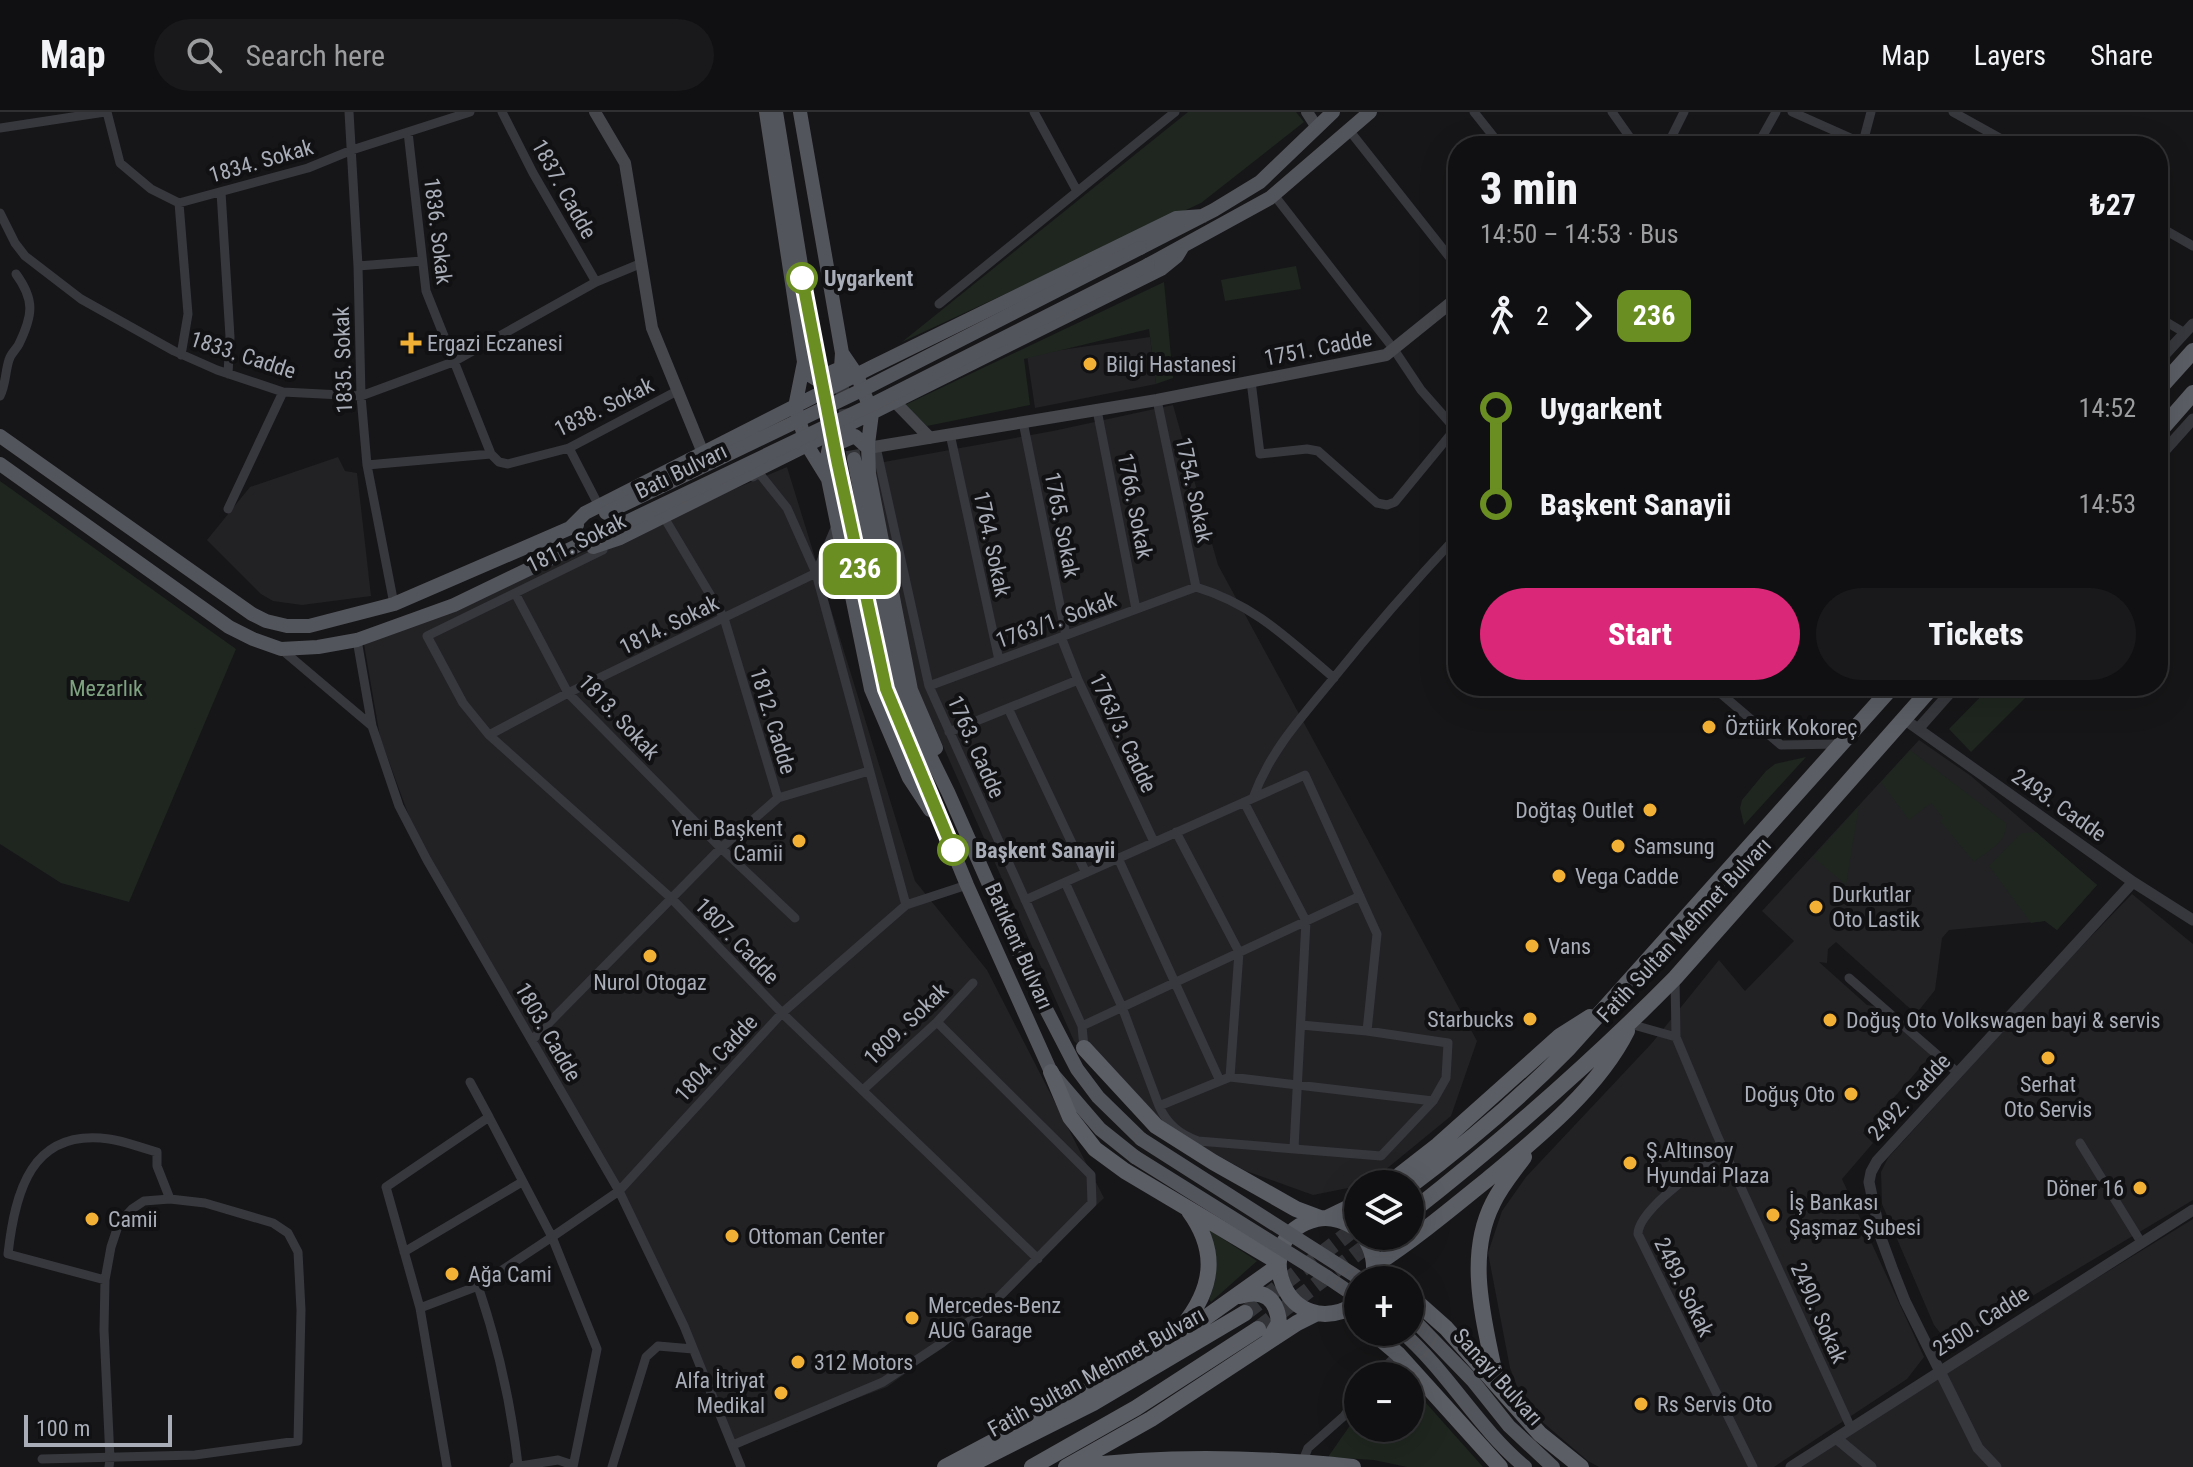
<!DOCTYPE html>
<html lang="en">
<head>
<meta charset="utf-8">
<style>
	body { margin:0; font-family:"Roboto Condensed",sans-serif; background:#19191b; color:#f1f3f6; height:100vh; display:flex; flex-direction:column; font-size:30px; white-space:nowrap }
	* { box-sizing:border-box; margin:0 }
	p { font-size:26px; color:#9c9d9f }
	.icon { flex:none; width:44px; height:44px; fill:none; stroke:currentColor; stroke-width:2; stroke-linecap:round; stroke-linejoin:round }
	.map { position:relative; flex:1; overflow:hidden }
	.side { position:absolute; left:1448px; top:24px; width:720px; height:560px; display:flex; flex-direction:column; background:#101012; border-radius:32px; box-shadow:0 8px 32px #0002,0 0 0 2px #303032 }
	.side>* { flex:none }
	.badge { padding:0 16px; border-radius:12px; font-size:28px; line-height:52px }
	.controls { position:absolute; left:1344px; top:1058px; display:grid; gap:16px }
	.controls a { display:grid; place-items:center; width:80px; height:80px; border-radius:50%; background:#101012; box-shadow:0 8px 32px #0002,0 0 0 2px #303032; font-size:40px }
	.scale { position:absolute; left:24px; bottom:20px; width:148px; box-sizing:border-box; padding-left:8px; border:4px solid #a8adb8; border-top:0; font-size:22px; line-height:28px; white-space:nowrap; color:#a8adb8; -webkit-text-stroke:6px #111113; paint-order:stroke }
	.map>.badge { position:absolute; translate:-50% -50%; box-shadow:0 0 0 4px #fff }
	.legs { display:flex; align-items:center; gap:12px; height:88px; padding:0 32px; font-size:26px }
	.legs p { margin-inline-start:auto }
	.summary { display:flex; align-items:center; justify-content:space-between; height:136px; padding:0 32px }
	h1 { font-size:44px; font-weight:800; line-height:60px }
	.primary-button { display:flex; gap:16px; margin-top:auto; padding:16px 32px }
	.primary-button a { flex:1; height:92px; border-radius:48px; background:#db2777; color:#fff; font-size:32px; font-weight:800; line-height:92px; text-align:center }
	.primary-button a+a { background:#19191b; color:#f1f3f6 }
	ul { padding:0 32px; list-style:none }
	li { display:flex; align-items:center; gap:28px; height:96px; font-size:30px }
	li i { display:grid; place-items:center; width:12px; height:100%; margin:0 10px; background:currentColor }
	li i::after { content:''; width:20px; height:20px; margin:-10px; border:6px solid; border-radius:50%; background:#101012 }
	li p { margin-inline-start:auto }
	li:first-child i { background:linear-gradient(#0000 50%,currentColor 0) }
	li:last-child i { background:linear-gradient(currentColor 50%,#0000 0) }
	header { display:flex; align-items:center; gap:48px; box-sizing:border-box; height:112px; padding:0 40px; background:#101012; border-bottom:2px solid #303032 }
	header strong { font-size:38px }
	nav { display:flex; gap:44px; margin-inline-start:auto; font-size:28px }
	.search { width:560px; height:72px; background:#19191b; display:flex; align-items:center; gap:20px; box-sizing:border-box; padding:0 28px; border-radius:44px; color:#9c9d9f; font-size:30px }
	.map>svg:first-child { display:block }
	.built { fill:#222225 }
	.green { fill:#1e261f }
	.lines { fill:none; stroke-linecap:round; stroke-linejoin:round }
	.primary-tunnel { stroke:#333438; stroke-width:14; stroke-dasharray:14 7; stroke-linecap:butt }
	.trunk-tunnel { stroke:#333438; stroke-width:16; stroke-dasharray:16 8; stroke-linecap:butt }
	.minor { stroke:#37383d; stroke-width:9 }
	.tertiary { stroke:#37383d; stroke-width:11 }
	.secondary { stroke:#45474d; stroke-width:12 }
	.primary { stroke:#53555c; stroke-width:14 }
	.trunk { stroke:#5b5e65; stroke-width:16 }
	.primary-bridge { stroke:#53555c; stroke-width:14 }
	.line-1-casing { stroke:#fff; stroke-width:18 }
	.line-1 { stroke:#6b8e23; stroke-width:12 }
	.stop-1-dot { fill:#fff; stroke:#6b8e23; stroke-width:4 }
	.poi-dot { fill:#f2b134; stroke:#111113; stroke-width:3 }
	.labels { text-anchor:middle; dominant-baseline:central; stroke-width:8; stroke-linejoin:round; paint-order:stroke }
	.street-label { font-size:22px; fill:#a8adb8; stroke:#111113 }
	.stop-label { font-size:22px; font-weight:bold; fill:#a8adb8; stroke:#111113; text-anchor:start }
	.poi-label { font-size:22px; fill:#a8adb8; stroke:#111113; text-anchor:start }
	.park-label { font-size:22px; fill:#7fa381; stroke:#111113 }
</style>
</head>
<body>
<header>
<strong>Map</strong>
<div class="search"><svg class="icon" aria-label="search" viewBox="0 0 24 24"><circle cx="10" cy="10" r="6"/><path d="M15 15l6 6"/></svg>Search here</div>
<nav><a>Map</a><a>Layers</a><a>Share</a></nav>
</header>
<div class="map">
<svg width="2193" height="1355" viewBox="0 0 2193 1355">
	<rect width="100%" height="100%" fill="#161618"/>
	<!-- built -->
	<path class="built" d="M1150 225 1156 272 1035 296 1027 243Z
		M1173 293 1218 453 1477 929 1451 1004 1368 1072H1358V1074L1313 1083 1246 1059 1158 1010 1074 929 916 573 873 352 1053 319Z
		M338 345 345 359 357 361 371 484 302 493 273 489 261 482 207 428 250 375Z
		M787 355 915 769 987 858 1104 1086 978 1208 887 1275 733 1333 619 1079 425 748 380 625 364 532Z
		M1919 628 1971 664 2097 773 2057 818 2045 809 1949 818 1942 826 1935 878 1916 902 1836 830 1828 837 1827 851 1819 850 1867 893 1879 895 1932 942 1863 1021 1873 1031 1842 1067 1924 1245 1907 1267 1774 1355H1599L1588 1349 1525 1295 1510 1256 1488 1141 1502 1099 1526 1065 1652 931 1719 848 1745 879 1794 829 1762 799Z
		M2132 782 2193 832V1088L1967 1223 1952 1229 1945 1227 1934 1213 1882 1092 1881 1060 1888 1046 2051 866Z
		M2193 1107V1355H1799L1959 1251Z"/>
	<!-- green -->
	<path class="green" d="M1188 0H1296L1304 10 1201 91 902 230Z
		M1296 154 1301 177 1225 189 1221 168Z
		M1164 170 1173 266 1156 272 1149 217 1024 247 1030 293 927 314 905 293Z
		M0 369 236 537 129 790 61 771 0 732Z
		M1991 574H2037L1971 640 1949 617Z
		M1910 638 2006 711C2008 730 1988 739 1974 750L1940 709 1943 706 1931 691 1909 708 1881 670Z
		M1806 645 1744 713 1740 696 1742 688 1766 659 1775 652Z
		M1859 694 1846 773 1813 745Z
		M2036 720 2097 773 2057 818 2045 809 2031 811 1989 754 2021 721Z
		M1209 1118 1257 1149 1211 1190 1209 1187C1220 1161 1217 1144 1209 1118Z
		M1410 1273 1483 1355H1407L1374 1348 1328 1345 1358 1302V1316H1410Z"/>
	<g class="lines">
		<!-- primary-tunnel -->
		<path class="primary-tunnel" d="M842 276 854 347"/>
		<!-- trunk-tunnel -->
		<path class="trunk-tunnel" d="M1245 1201 1358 1114
			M1258 1217 1377 1126"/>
		<!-- minor -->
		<path class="minor" d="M107 0 120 51 151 77 179 91 308 56 352 38 470 0
			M349 0 358 154 361 284 367 353 394 492
			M502 0 533 61 596 170
			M1034 0 1077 79
			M1474 0 1501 34
			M1612 0 1636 34
			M1792 0 1862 31
			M1953 0 2014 34
			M0 16 105 0
			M1349 18 1458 156
			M408 20 426 179 491 342 499 350 508 352 569 336 677 279
			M1667 34 1684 0
			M1757 34 1776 0
			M1862 34 1871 0
			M221 80 230 225 228 262
			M1274 83 1393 236 1421 278 1458 320
			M179 91 188 202 181 243
			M0 101 15 131 25 144 81 187 174 239 217 258 283 280 361 284 453 250 596 170 642 151
			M2158 114 2193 134
			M358 154 422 149
			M939 192 1175 0
			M2158 205 2185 221
			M1251 269 1260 342 1307 337 1318 339 1377 391 1387 393 1395 390 1455 317
			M0 284C6 272 5 260 9 248 11 241 16 238 19 232 33 203 35 188 16 162
			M1157 288 1196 475
			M1097 298 1136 497
			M1023 310 1066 523
			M950 322 999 548
			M876 335 929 574 1082 914 1084 936
			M569 336 599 394
			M367 353 491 342
			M753 365 759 361 787 396 816 461 906 793
			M228 397 283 280
			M603 438 427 524 463 591 489 623 671 786 782 901 1038 1147
			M1196 475C1255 493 1288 527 1334 566
			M515 481 568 581 721 736 795 806
			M1061 525 1078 568 1154 730
			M357 528 372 614
			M281 537 372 614 399 694 427 748 619 1079 684 1214 741 1355
			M929 574 1196 475
			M1712 574 1781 633 1841 632
			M1008 596 1086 761
			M949 620 1078 568
			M489 623 568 581 816 461 836 414
			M778 686 869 659
			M1253 686C1270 639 1301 606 1332 568 1372 518 1414 470 1458 423
			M1244 690 1306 809 1294 1036
			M1176 720 1239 840 1230 965
			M1118 746 1220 969
			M1065 770 1122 895 1159 994C1167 1012 1179 1022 1198 1029L1381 1044 1433 989 1446 966 1448 931 1367 919 1301 913
			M1025 788 1305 663 1377 822 1367 919
			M1675 866 1676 925 1717 1023 1851 1316
			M1849 866 1958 961
			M1630 912 1676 925
			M1082 914 1360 784
			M533 927 721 736 778 686 724 506 665 407
			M864 977 937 910 973 871
			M1159 994 1230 965 1433 989
			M2080 1031 2141 1130
			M1724 1037C1704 1053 1638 1097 1638 1122L1753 1355
			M404 1140 522 1070
			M105 1168 8 1142C15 1080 31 1016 109 1027 125 1029 141 1036 157 1040V1054L170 1087
			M478 1174C498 1233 511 1291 518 1353
			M420 1196 478 1174 552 1125 489 1005
			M1376 1264 1398 1242
			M733 1333 883 1270 942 1231 995 1189 1092 1091 1091 1063 937 910
			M42 1347 195 1343 298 1329 301 1198 298 1140 288 1121 273 1111 205 1091 170 1087 144 1089 132 1097 119 1111 111 1135 105 1168 104 1218 110 1347 109 1355
			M1302 1351 1308 1336 1344 1304 1358 1284
			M447 1355 420 1196 386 1075 489 1005 470 970
			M514 1355 558 1348 573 1353
			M573 1355 597 1237 552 1125 619 1079 782 901 906 793 967 773
			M612 1355 646 1245 658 1234 693 1237"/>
		<!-- tertiary -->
		<path class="tertiary" d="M2158 250 2193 212
			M2158 346 2193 307
			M1904 607 2133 770 2193 808
			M1918 617 1956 574
			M1836 1326 1871 1355
			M1791 1355 2193 1098
			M1996 1355 1978 1336 1905 1189 1892 1156 1881 1126 1869 1070 1871 1060 1877 1049 2133 770"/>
		<!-- secondary -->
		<path class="secondary" d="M595 0 625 51 652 216 703 341
			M1307 0 1316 14
			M895 290 930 326
			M868 336 1157 288 1386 243 1458 185"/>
		<!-- primary -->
		<path class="primary" d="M766 0 804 250 795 295 807 333 828 367 871 577 909 666 930 698
			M776 0 817 251
			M800 0 842 241 841 256 816 267 803 259
			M1140 136 1214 98 1260 70 1333 0
			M1148 153 1270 86 1370 0
			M842 241 857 263 872 301 868 332 869 362 911 578 936 636
			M0 324 252 502 266 509 287 514H309L394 492 577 413
			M854 347 896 566 912 607 948 680 1033 872 1077 957 1098 985 1141 1027
			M837 348 886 577 967 773 1051 960 1100 1017 1135 1045
			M0 352 229 515 253 527 281 537 318 535 357 528 454 493 614 416
			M824 360 829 335 855 324 868 336
			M571 415 585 401 872 255 1176 106 1203 104
			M593 435 620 426 1161 157 1177 144 1183 134
			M1327 1165 1358 1186
			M1410 1204 1473 1269 1509 1314 1553 1355
			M1402 1220C1448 1260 1478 1316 1525 1355"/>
		<!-- trunk -->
		<path class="trunk" d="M2158 278 2193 239
			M2158 321 2193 281
			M1084 936 1156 1014 1213 1050 1296 1097 1320 1106
			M1051 960 1070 1005 1095 1037 1125 1059 1278 1150
			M1388 1072 1438 1033 1560 924 1590 905
			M1410 1074C1466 1032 1519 987 1568 937L1893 574
			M1410 1101C1503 1028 1592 950 1675 866L1933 574
			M1327 1106 1358 1091
			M1358 1118C1347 1109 1331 1104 1317 1107 1244 1124 1286 1237 1358 1191
			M1364 1124C1373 1139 1376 1151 1373 1168
			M1382 1124 1395 1130 1411 1128
			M1375 1153C1415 1127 1451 1097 1488 1067 1537 1026 1598 977 1627 919
			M1240 1184C1264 1176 1277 1187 1279 1211L1270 1226
			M1410 1184 1446 1216 1540 1322 1581 1355
			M1182 1215C1213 1177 1219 1140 1189 1099
			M1372 1220 1398 1242 1500 1355
			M1497 1273C1486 1214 1464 1148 1493 1091 1501 1074 1514 1059 1524 1045
			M970 1353 1093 1291 1245 1201
			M945 1355 1056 1296 1170 1231 1278 1154
			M1032 1355 1136 1296 1258 1217
			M1066 1355 1151 1307 1297 1211 1315 1202
			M1078 1355C1166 1343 1265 1346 1353 1355"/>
		<!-- primary-bridge -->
		<path class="primary-bridge" d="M606 401 870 274 1140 136
			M614 416 877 290 1148 153
			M1141 1027 1362 1168
			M1135 1045 1327 1165"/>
	</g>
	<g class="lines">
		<!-- line-1 casing -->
		<g class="line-1-casing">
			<path id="line-1" d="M802 166 837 348 886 577 953 738"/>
		</g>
		<!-- line-1 -->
		<use href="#line-1" class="line-1"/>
	</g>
	<!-- markers -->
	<g class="stop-1-dot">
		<circle cx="802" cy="166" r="14"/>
		<circle cx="953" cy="738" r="14"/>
	</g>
	<g class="poi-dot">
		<path d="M407 219h8v8h8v8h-8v8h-8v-8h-8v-8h8z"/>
		<circle cx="1090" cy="252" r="8"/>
		<circle cx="1709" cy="615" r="8"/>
		<circle cx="1650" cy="698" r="8"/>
		<circle cx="799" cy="729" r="8"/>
		<circle cx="1618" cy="734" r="8"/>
		<circle cx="1559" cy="764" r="8"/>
		<circle cx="1816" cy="795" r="8"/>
		<circle cx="1532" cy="834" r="8"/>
		<circle cx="650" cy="844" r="8"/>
		<circle cx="1530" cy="907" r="8"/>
		<circle cx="1830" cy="908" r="8"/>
		<circle cx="2048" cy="946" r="8"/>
		<circle cx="1851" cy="982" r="8"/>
		<circle cx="1630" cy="1051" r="8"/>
		<circle cx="2140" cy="1076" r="8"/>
		<circle cx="1773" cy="1103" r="8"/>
		<circle cx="92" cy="1107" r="8"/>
		<circle cx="732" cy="1124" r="8"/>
		<circle cx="452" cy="1162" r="8"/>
		<circle cx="912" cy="1206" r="8"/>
		<circle cx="798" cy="1250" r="8"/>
		<circle cx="781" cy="1281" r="8"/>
		<circle cx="1641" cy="1292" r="8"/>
	</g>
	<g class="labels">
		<!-- street labels -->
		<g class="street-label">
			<text transform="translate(261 49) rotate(-16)">1834. Sokak</text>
			<text transform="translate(564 77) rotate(61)">1837. Cadde</text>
			<text transform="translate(438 119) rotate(83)">1836. Sokak</text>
			<text transform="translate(1318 236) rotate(-11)">1751. Cadde</text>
			<text transform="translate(243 243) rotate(18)">1833. Cadde</text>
			<text transform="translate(343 248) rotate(-92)">1835. Sokak</text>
			<text transform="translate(604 295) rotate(-26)">1838. Sokak</text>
			<text transform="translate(681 359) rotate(-26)">Batı Bulvarı</text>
			<text transform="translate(1194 378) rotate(78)">1754. Sokak</text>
			<text transform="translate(1135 394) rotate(79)">1766. Sokak</text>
			<text transform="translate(1062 413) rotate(79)">1765. Sokak</text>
			<text transform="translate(576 431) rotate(-26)">1811. Sokak</text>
			<text transform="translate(992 432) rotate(78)">1764. Sokak</text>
			<text transform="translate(1056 508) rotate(-20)">1763/1. Sokak</text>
			<text transform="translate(669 513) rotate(-26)">1814. Sokak</text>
			<text transform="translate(619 605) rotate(47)">1813. Sokak</text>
			<text transform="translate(773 609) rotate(73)">1812. Cadde</text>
			<text transform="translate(1123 621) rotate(65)">1763/3. Cadde</text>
			<text transform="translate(976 635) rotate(66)">1763. Cadde</text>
			<text transform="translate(2059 693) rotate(35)">2493. Cadde</text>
			<text transform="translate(1684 818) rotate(-47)">Fatih Sultan Mehmet Bulvarı</text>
			<text transform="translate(737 829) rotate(46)">1807. Cadde</text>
			<text transform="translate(1019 834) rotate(66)">Batıkent Bulvarı</text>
			<text transform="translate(906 912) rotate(-44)">1809. Sokak</text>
			<text transform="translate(548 920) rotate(60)">1803. Cadde</text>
			<text transform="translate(716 946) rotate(-47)">1804. Cadde</text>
			<text transform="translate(1909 985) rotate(-47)">2492. Cadde</text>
			<text transform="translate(1684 1175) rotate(64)">2489. Sokak</text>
			<text transform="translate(1819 1201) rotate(66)">2490. Sokak</text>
			<text transform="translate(1981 1209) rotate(-33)">2500. Cadde</text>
			<text transform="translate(1096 1260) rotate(-29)">Fatih Sultan Mehmet Bulvarı</text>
			<text transform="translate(1498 1265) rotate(48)">Sanayi Bulvarı</text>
		</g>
		<!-- stop labels -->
		<g class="stop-label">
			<text x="824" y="166">Uygarkent</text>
			<text x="975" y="738">Başkent Sanayii</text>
		</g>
		<!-- poi labels -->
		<g class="poi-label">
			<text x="427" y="231">Ergazi Eczanesi</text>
			<text x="1106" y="252">Bilgi Hastanesi</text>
			<text x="1725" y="615">Öztürk Kokoreç</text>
			<text x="1634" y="698" text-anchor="end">Doğtaş Outlet</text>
			<text x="783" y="716" text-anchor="end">Yeni Başkent<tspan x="783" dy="25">Camii</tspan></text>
			<text x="1634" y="734">Samsung</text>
			<text x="1575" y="764">Vega Cadde</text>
			<text x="1832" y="782">Durkutlar<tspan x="1832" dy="25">Oto Lastik</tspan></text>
			<text x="1548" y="834">Vans</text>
			<text x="650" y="870" text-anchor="middle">Nurol Otogaz</text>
			<text x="1514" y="907" text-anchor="end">Starbucks</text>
			<text x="1846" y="908">Doğuş Oto Volkswagen bayi &amp; servis</text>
			<text x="2048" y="972" text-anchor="middle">Serhat<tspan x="2048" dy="25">Oto Servis</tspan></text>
			<text x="1835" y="982" text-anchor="end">Doğuş Oto</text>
			<text x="1646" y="1038">Ş.Altınsoy<tspan x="1646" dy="25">Hyundai Plaza</tspan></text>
			<text x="2124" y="1076" text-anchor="end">Döner 16</text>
			<text x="1789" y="1090">İş Bankası<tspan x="1789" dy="25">Şaşmaz Şubesi</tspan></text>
			<text x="108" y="1107">Camii</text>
			<text x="748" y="1124">Ottoman Center</text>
			<text x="468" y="1162">Ağa Cami</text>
			<text x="928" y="1193">Mercedes-Benz<tspan x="928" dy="25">AUG Garage</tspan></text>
			<text x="814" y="1250">312 Motors</text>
			<text x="765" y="1268" text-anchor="end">Alfa İtriyat<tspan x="765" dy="25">Medikal</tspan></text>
			<text x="1657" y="1292">Rs Servis Oto</text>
		</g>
		<!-- park labels -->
		<g class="park-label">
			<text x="106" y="576">Mezarlık</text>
		</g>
	</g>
</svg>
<div class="controls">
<a><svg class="icon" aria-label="layers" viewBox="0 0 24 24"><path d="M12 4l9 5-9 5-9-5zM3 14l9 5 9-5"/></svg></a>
<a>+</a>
<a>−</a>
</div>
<div class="scale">100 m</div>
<b class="badge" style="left:860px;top:457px;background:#6b8e23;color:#fff">236</b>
<section class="side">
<div class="summary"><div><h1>3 min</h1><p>14:50 – 14:53 · Bus</p></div><b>₺27</b></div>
<div class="legs"><svg class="icon" aria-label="walk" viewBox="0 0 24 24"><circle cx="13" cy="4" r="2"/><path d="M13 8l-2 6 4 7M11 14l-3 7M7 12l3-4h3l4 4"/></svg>2<svg class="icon" aria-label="forward" viewBox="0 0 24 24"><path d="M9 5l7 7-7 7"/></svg><b class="badge" style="background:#6b8e23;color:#fff">236</b></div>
<ul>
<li><i style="color:#6b8e23"></i><b>Uygarkent</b><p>14:52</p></li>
<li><i style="color:#6b8e23"></i><b>Başkent Sanayii</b><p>14:53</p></li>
</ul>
<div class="primary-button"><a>Start</a><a>Tickets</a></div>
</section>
</div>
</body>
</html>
